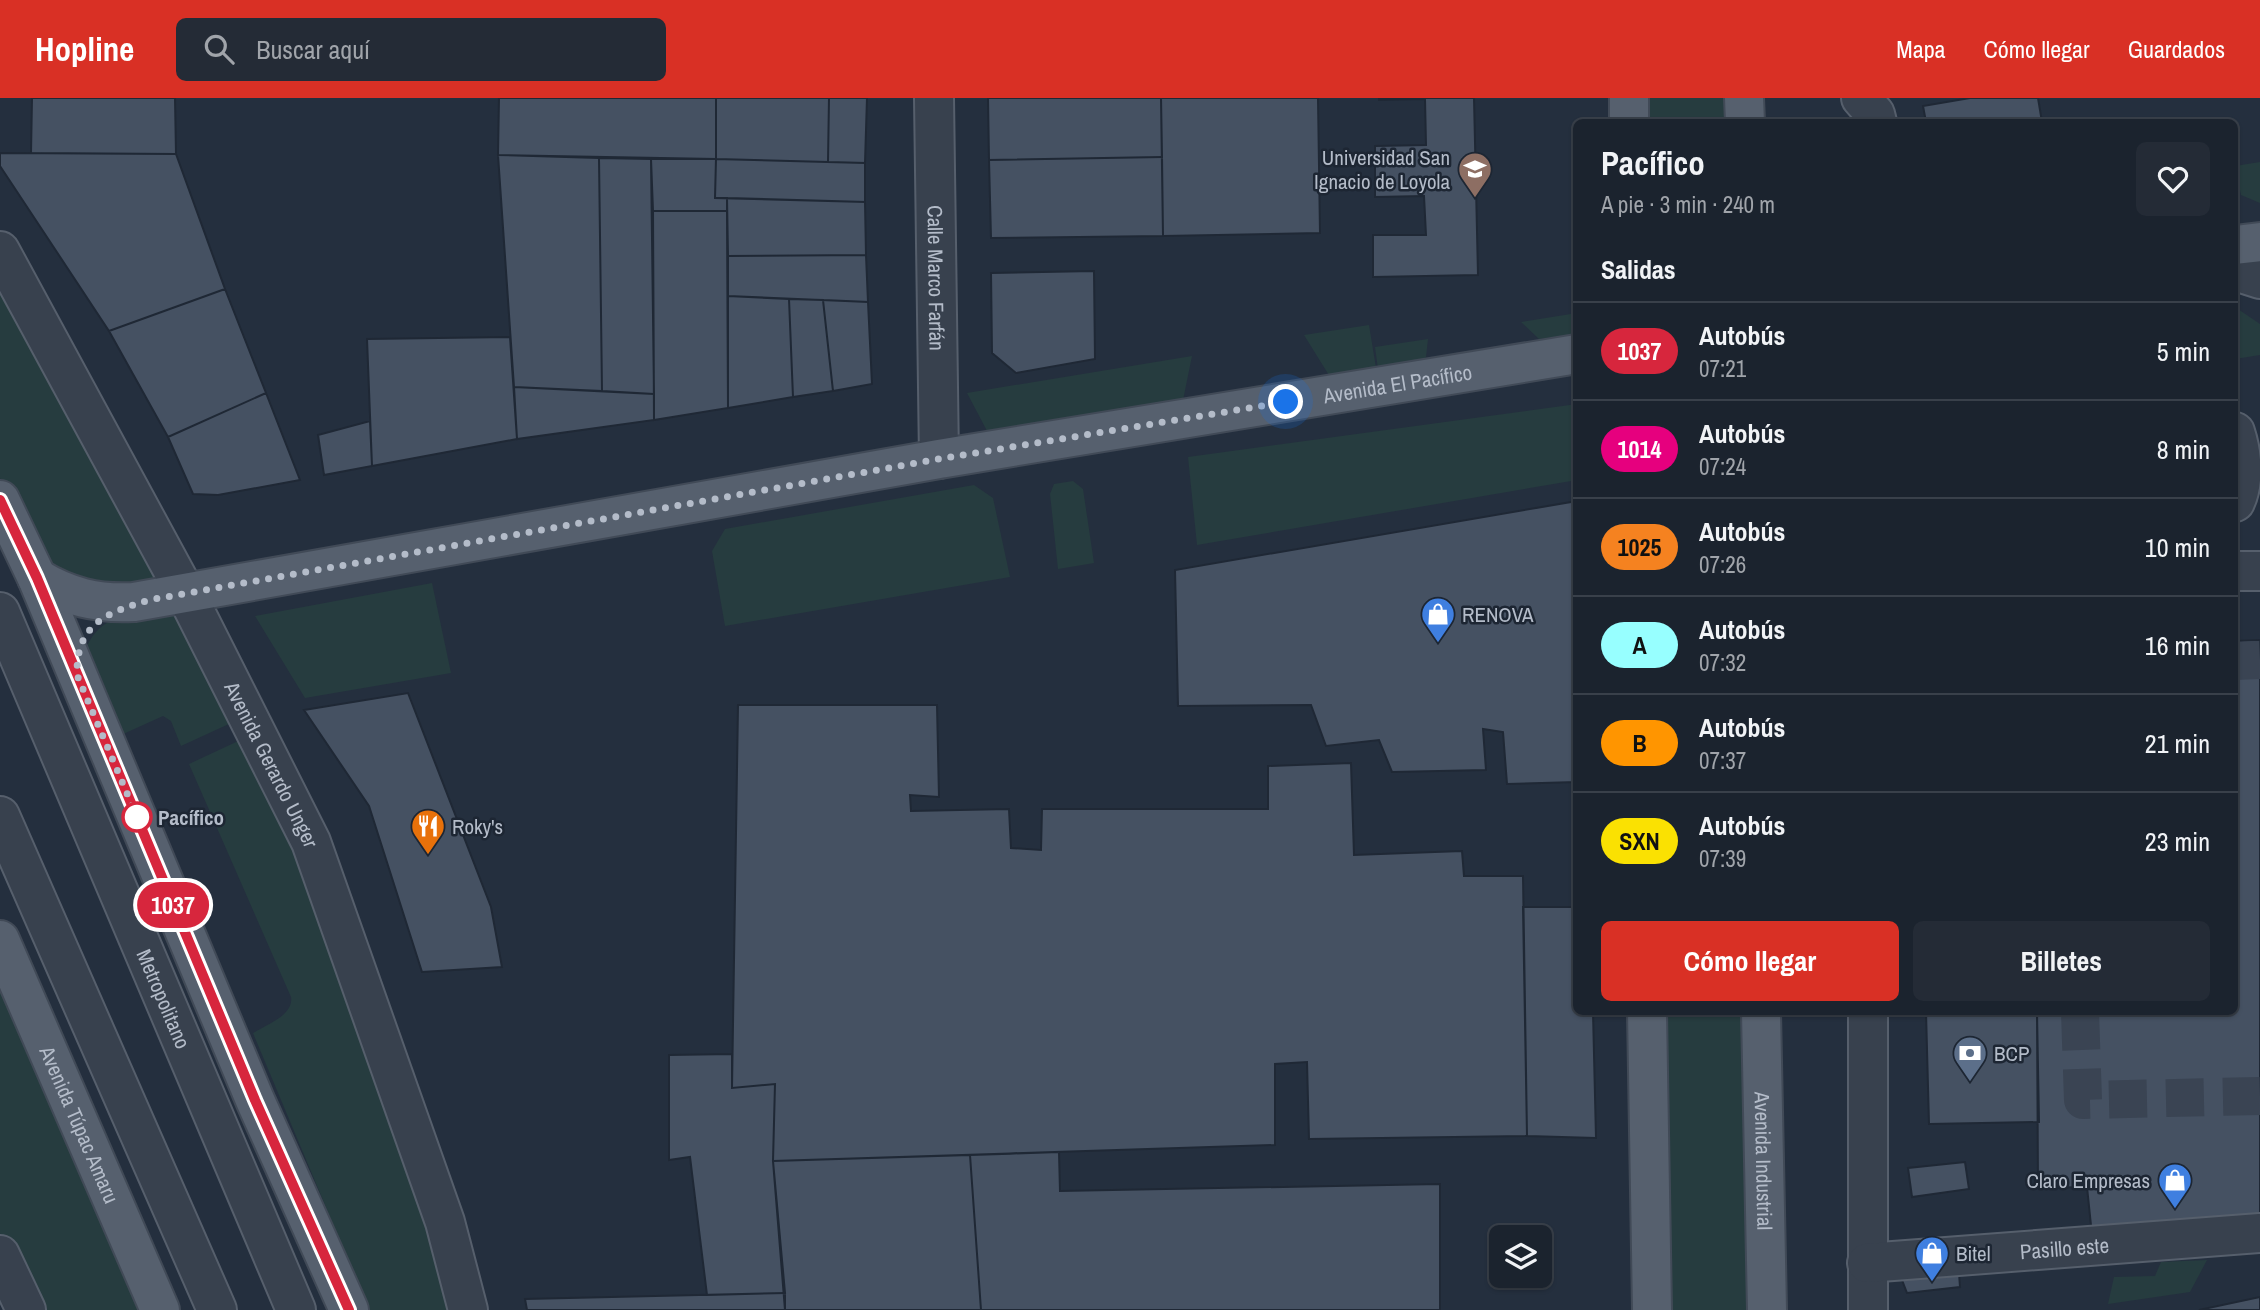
<!DOCTYPE html>
<html lang="es">
<head>
<meta charset="utf-8">
<style>
	body { margin:0; font-family:"Archivo Narrow",sans-serif; background:#242b36; color:#f1f3f6; height:100vh; display:flex; flex-direction:column; font-size:26px; white-space:nowrap }
	* { box-sizing:border-box; margin:0 }
	p { font-size:23px; color:#a0a4aa }
	.icon { flex:none; width:38px; height:38px; fill:none; stroke:currentColor; stroke-width:2; stroke-linecap:round; stroke-linejoin:round }
	.map { position:relative; flex:1; overflow:hidden }
	.panel { position:absolute; left:1573px; top:21px; width:665px; height:896px; display:flex; flex-direction:column; background:#1b232e; border-radius:10px; box-shadow:0 2px 5px #0004,0 0 0 2px #39404a }
	.panel>* { flex:none }
	.badge { padding:0 14px; border-radius:23px; font-size:24px; line-height:46px }
	.tools { position:absolute; left:1489px; top:1127px; display:grid; gap:14px }
	.tools a { display:grid; place-items:center; width:63px; height:63px; border-radius:10px; background:#1b232e; box-shadow:0 2px 5px #0004,0 0 0 2px #39404a; font-size:35px }
	.you { position:absolute; width:35px; height:35px; margin:-18px; border:5px solid #fff; border-radius:50%; background:#1a73e8; box-shadow:0 0 0 10px #1a73e833 }
	.map>.badge { position:absolute; translate:-50% -50%; box-shadow:0 0 0 4px #fff }
	h2 { padding:0 28px; font-size:26px; line-height:63px }
	.round { display:grid; place-items:center; flex:none; width:74px; height:74px; border-radius:10px; background:#242b36 }
	.summary { display:flex; align-items:center; justify-content:space-between; height:119px; padding:0 28px }
	h1 { font-size:33px; font-weight:700; line-height:52px }
	.cta { display:flex; gap:14px; margin-top:auto; padding:14px 28px }
	.cta a { flex:1; height:80px; border-radius:10px; background:#d93025; color:#fff; font-size:28px; font-weight:700; line-height:80px; text-align:center }
	.cta a+a { background:#242b36; color:#f1f3f6 }
	ul { padding:0; list-style:none }
	li { display:flex; align-items:center; gap:21px; height:98px; padding:0 28px; border-top:2px solid #39404a }
	li div { flex:1 }
	li b { display:block; font-size:26px }
	li em { font-style:normal }
	li .badge { min-width:77px; font-weight:700; text-align:center }
	header { display:flex; align-items:center; gap:42px; box-sizing:border-box; height:98px; padding:0 35px; background:#d93025; color:#fff }
	header strong { font-size:33px }
	nav { display:flex; gap:38px; margin-inline-start:auto; font-size:24px }
	.search { width:490px; height:63px; background:#242b36; display:flex; align-items:center; gap:18px; box-sizing:border-box; padding:0 24px; border-radius:10px; color:#a0a4aa; font-size:26px }
	.map>svg:first-child { display:block }
	.green { fill:#263c3f }
	.building { fill:#455162; stroke:#1f2835; stroke-width:2 }
	.lines { fill:none; stroke-linecap:round; stroke-linejoin:round }
	.minor-tunnel { stroke:#3a4453; stroke-width:38; stroke-dasharray:38 19; stroke-linecap:butt }
	.minor-casing { stroke:#565f6c; stroke-width:42 }
	.major-casing { stroke:#414a57; stroke-width:42 }
	.minor { stroke:#38414e; stroke-width:38 }
	.major { stroke:#56606e; stroke-width:38 }
	.line-casing { stroke:#fff; stroke-width:16 }
	.line { stroke:#d7263d; stroke-width:10 }
	.walk { stroke:#b4bcc9; stroke-width:7; stroke-dasharray:0 12.6 }
	.stop-dot { fill:#fff; stroke:#d7263d; stroke-width:3.5 }
	.labels { text-anchor:middle; dominant-baseline:central; stroke-width:5; stroke-linejoin:round; paint-order:stroke }
	.poi-label { font-size:21px; fill:#b4bcc9; stroke:#1d2633; text-anchor:start }
	.street-label { font-size:21px; fill:#b4bcc9; stroke:#1d2633 }
	.stop-label { font-size:21px; font-weight:bold; fill:#b4bcc9; stroke:#1d2633; text-anchor:start }
</style>
</head>
<body>
<header>
<strong>Hopline</strong>
<div class="search"><svg class="icon" aria-label="search" viewBox="0 0 24 24"><circle cx="10" cy="10" r="6"/><path d="M15 15l6 6"/></svg>Buscar aquí</div>
<nav><a>Mapa</a><a>Cómo llegar</a><a>Guardados</a></nav>
</header>
<div class="map">
<svg width="2260" height="1212" viewBox="0 0 2260 1212">
	<rect width="100%" height="100%" fill="#242f3e"/>
	<!-- green -->
	<path class="green" d="M1634 0H1738L1739 24H1634Z
		M2260 64V105L2241 97 2235 68Z
		M0 168 176 489 146 495 42 475 0 380Z
		M2235 209 2260 226V257L2235 261Z
		M1577 215V236L1539 241 1521 224Z
		M1369 227 1379 288 1340 295 1304 237Z
		M1428 241 1426 259 1420 264 1378 271 1375 249Z
		M1192 258 1180 317 995 348 967 295Z
		M1577 306V382L1197 447 1188 359Z
		M1073 383 1083 391 1094 465 1058 471 1050 396 1054 386Z
		M974 387 993 400 1010 479 725 528 712 453 725 431Z
		M432 485 451 575 305 600 255 518Z
		M184 502 242 620 181 648 171 623 163 618 110 642 85 555C96 513 147 511 184 502Z
		M251 637 306 746 459 1212H369L253 935C266 927 294 917 291 899L189 666Z
		M0 860 153 1212H36L0 1135Z
		M1654 914H1755L1760 1212H1661Z
		M2207 1162 2190 1194 2108 1206 2114 1179 2155 1178 2161 1164Z"/>
	<!-- building -->
	<path class="building" d="M32 0H175L176 56 31 55Z
		M499 0H716V61L498 57Z
		M716 0H829L828 64 716 61Z
		M829 0H867L865 65 828 64Z
		M988 0H1161L1162 59 989 62Z
		M1161 0H1318L1320 135 1163 138Z
		M1379 0H1474L1478 177 1373 179V137H1426L1424 98 1375 99V48L1426 47 1425 1 1379 2Z
		M1970 0H2038L2042 24H1926L1923 8Z
		M0 55 176 56 225 191 109 233 0 68Z
		M498 57 599 60 602 293 514 289Z
		M1162 59 1163 138 991 140 989 62Z
		M599 60 651 61 654 296 602 293Z
		M651 61H716L715 100H727V113H653Z
		M716 61 865 65V104L715 100Z
		M727 100 865 104 866 157 728 158Z
		M653 113H727L728 310 654 322Z
		M866 157 868 204 728 198V158Z
		M1094 173 1095 261 1016 275 992 255 991 175Z
		M225 191 266 295 168 339 109 233Z
		M728 198 789 201 793 299 728 310Z
		M789 201 823 202 833 293 793 299Z
		M823 202 868 204 872 286 833 293Z
		M510 239 517 341 372 368 367 241Z
		M514 289 654 296V322L517 341Z
		M266 295 300 382 218 397 193 396 168 339Z
		M370 323 372 368 324 377 318 337Z
		M1577 403V684L1507 686 1503 634 1483 631 1486 672 1392 674 1379 642 1326 648 1311 607 1178 608 1175 472Z
		M2260 542V1126L2092 1137 2087 1089 2038 1090 2037 914H2235V543Z
		M408 595 491 809 502 869 422 874 369 708 304 612Z
		M738 607H937L939 699 910 697 911 713 1009 711 1011 750 1041 752 1042 711H1268V668L1351 665 1354 757 1462 753 1464 778H1523L1527 1038 1309 1041 1307 964 1275 966V1047L773 1063 775 986 732 990Z
		M1523 809H1577V914H1593L1596 1040 1527 1038Z
		M1926 914H2037L2039 1024 1929 1026Z
		M732 956V990L775 986 773 1063 785 1195 707 1197 690 1059 669 1062V957Z
		M1059 1054 1060 1093 1440 1086V1212H981L970 1057Z
		M970 1057 981 1212H785L773 1063Z
		M1965 1064 1969 1091 1912 1099 1908 1070Z
		M1959 1175 1960 1189 1907 1195 1902 1182Z
		M785 1195V1212H527L525 1201Z
		M2260 1199V1212H2199Z"/>
	<g class="lines">
		<!-- minor-tunnel -->
		<path class="minor-tunnel" d="M2235 563 2260 562
			M2080 914 2083 1002 2260 998"/>
		<!-- minor casing -->
		<g class="minor-casing">
			<g id="minor">
				<path id="s1" d="M934 0 939 361"/>
				<path d="M1861 0 1875 16 1877 24"/>
				<path id="s2" d="M0 153 186 496 311 744 445 1124 468 1212"/>
				<path d="M2235 173 2260 181"/>
				<path d="M2235 334C2242 355 2245 383 2235 404"/>
				<path d="M2235 473H2260"/>
				<path id="s3" d="M0 514 296 1212"/>
				<path d="M0 718 217 1212"/>
				<path d="M1868 914V1212"/>
				<path d="M0 1157 26 1212"/>
				<path id="s4" d="M1867 1165 2260 1135"/>
			</g>
		</g>
		<!-- major casing -->
		<g class="major-casing">
			<g id="major">
				<path d="M1629 0V24"/>
				<path d="M1744 0 1745 24"/>
				<path d="M2235 147 2260 144"/>
				<path d="M0 402 37 480 255 1002 349 1212"/>
				<path id="s5" d="M37 480C68 499 97 506 134 504L939 361 1577 256"/>
				<path id="s6" d="M0 842 160 1212"/>
				<path d="M1647 914 1652 1212"/>
				<path id="s7" d="M1761 914 1767 1212"/>
			</g>
		</g>
		<!-- minor -->
		<use href="#minor" class="minor"/>
		<!-- major -->
		<use href="#major" class="major"/>
	</g>
	<g class="lines">
		<!-- line casing -->
		<g class="line-casing">
			<path id="line" d="M0 402 37 480 255 1002 349 1212"/>
		</g>
		<!-- line -->
		<use href="#line" class="line"/>
		<!-- walk -->
		<path class="walk" d="M137 719 77 577C76 526 106 515 149 502L939 361 1286 304"/>
	</g>
	<!-- icons -->
	<defs>
		<g id="university-pin" transform="scale(1.75)"><path d="M0 17L-7.5 6A9.5 9.5 0 1 1 7.5 6Z" fill="#8d6e63" stroke="#1d2633"/><path d="M0-5L7-2L0 1L-7-2ZM-4 1L0 2.5L4 1V4Q0 6-4 4Z" fill="#fff"/></g>
		<g id="shop-pin" transform="scale(1.75)"><path d="M0 17L-7.5 6A9.5 9.5 0 1 1 7.5 6Z" fill="#3f7fe0" stroke="#1d2633"/><path d="M-5-2.5h2.3a2.7 3.5 0 0 1 5.4 0H5L5.5 6h-11ZM-1.5-2.5h3a1.5 2.3 0 0 0-3 0Z" fill="#fff"/></g>
		<g id="restaurant-pin" transform="scale(1.75)"><path d="M0 17L-7.5 6A9.5 9.5 0 1 1 7.5 6Z" fill="#e8710a" stroke="#1d2633"/><path d="M-5-6h1v4h1v-4h1v4h1v-4h1v5L-1.5 .5V6h-2V.5L-5-1ZM5-6V6H3V1.5H1.5Q1.5-4 5-6Z" fill="#fff"/></g>
		<g id="bank-pin" transform="scale(1.75)"><path d="M0 17L-7.5 6A9.5 9.5 0 1 1 7.5 6Z" fill="#5c6f8a" stroke="#1d2633"/><path d="M-6-4H6V4H-6ZM0-2.3a2.3 2.3 0 1 0 0 4.6a2.3 2.3 0 1 0 0-4.6Z" fill="#fff"/></g>
	</defs>
	<g fill-rule="evenodd">
		<use href="#university-pin" x="1475" y="71"/>
		<use href="#shop-pin" x="1438" y="516"/>
		<use href="#restaurant-pin" x="428" y="728"/>
		<use href="#bank-pin" x="1970" y="955"/>
		<use href="#shop-pin" x="2175" y="1082"/>
		<use href="#shop-pin" x="1932" y="1155"/>
	</g>
	<!-- markers -->
	<circle class="stop-dot" cx="137" cy="719" r="14"/>
	<g class="labels">
		<!-- poi labels -->
		<g class="poi-label">
			<text x="1450" y="59" text-anchor="end">Universidad San<tspan x="1450" dy="24">Ignacio de Loyola</tspan></text>
			<text x="1462" y="516">RENOVA</text>
			<text x="452" y="728">Roky's</text>
			<text x="1994" y="955">BCP</text>
			<text x="2150" y="1082" text-anchor="end">Claro Empresas</text>
			<text x="1956" y="1155">Bitel</text>
		</g>
		<!-- street labels -->
		<g class="street-label">
			<text stroke="none"><textPath href="#s1" startOffset="180">Calle Marco Farfán</textPath></text>
			<text stroke="none"><textPath href="#s5" startOffset="1384">Avenida El Pacífico</textPath></text>
			<text stroke="none"><textPath href="#s2" startOffset="581">Avenida Gerardo Unger</textPath></text>
			<text stroke="none"><textPath href="#s3" startOffset="420">Metropolitano</textPath></text>
			<text stroke="none"><textPath href="#s6" startOffset="201">Avenida Túpac Amaru</textPath></text>
			<text stroke="none"><textPath href="#s7" startOffset="149">Avenida Industrial</textPath></text>
			<text stroke="none"><textPath href="#s4" startOffset="198">Pasillo este</textPath></text>
		</g>
		<!-- stop labels -->
		<g class="stop-label">
			<text x="158" y="719">Pacífico</text>
		</g>
	</g>
</svg>
<div class="tools">
<a><svg class="icon" aria-label="layers" viewBox="0 0 24 24"><path d="M12 4l9 5-9 5-9-5zM3 14l9 5 9-5"/></svg></a>
</div>
<div class="you" style="left:1286px;top:304px"></div>
<b class="badge" style="left:173px;top:807px;background:#d7263d;color:#fff">1037</b>
<section class="panel">
<div class="summary"><div><h1>Pacífico</h1><p>A pie · 3 min · 240 m</p></div><a class="round"><svg class="icon" aria-label="heart" viewBox="0 0 24 24"><path d="M12 20l-8-8c-3-5 5-10 8-4 3-6 11-1 8 4z"/></svg></a></div>
<h2>Salidas</h2>
<ul>
<li><span class="badge" style="background:#d7263d;color:#fff">1037</span><div><b>Autobús</b><p>07:21</p></div><em>5 min</em></li>
<li><span class="badge" style="background:#e6007e;color:#fff">1014</span><div><b>Autobús</b><p>07:24</p></div><em>8 min</em></li>
<li><span class="badge" style="background:#f58220;color:#111">1025</span><div><b>Autobús</b><p>07:26</p></div><em>10 min</em></li>
<li><span class="badge" style="background:#97ffff;color:#111">A</span><div><b>Autobús</b><p>07:32</p></div><em>16 min</em></li>
<li><span class="badge" style="background:#ff9500;color:#111">B</span><div><b>Autobús</b><p>07:37</p></div><em>21 min</em></li>
<li><span class="badge" style="background:#fae102;color:#111">SXN</span><div><b>Autobús</b><p>07:39</p></div><em>23 min</em></li>
</ul>
<div class="cta"><a>Cómo llegar</a><a>Billetes</a></div>
</section>
</div>
</body>
</html>
